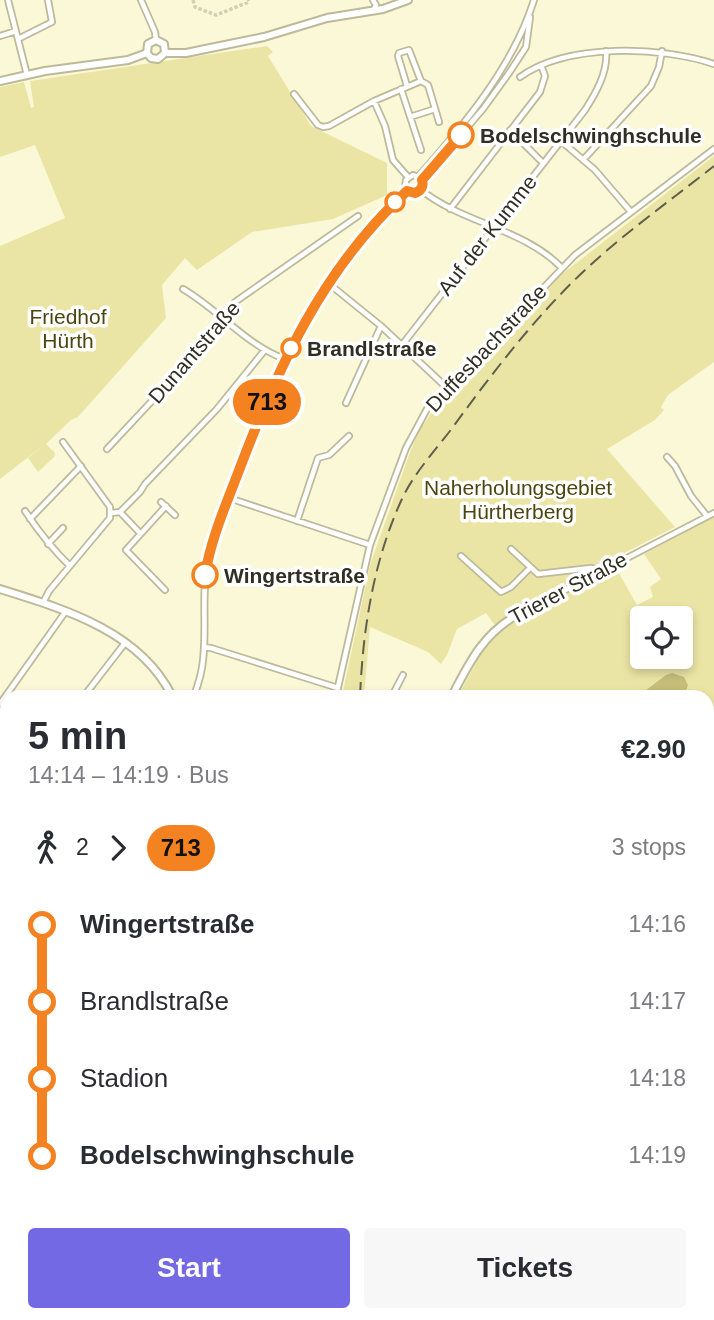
<!DOCTYPE html>
<html lang="en">
<head>
<meta charset="utf-8">
<style>
	body { margin:0; font-family:Helvetica,sans-serif; background:#f7f7f7; color:#2b2b33; height:100vh; display:flex; flex-direction:column; font-size:26px; white-space:nowrap }
	* { box-sizing:border-box; margin:0 }
	p { font-size:23px; color:#7c7c81 }
	.icon { flex:none; width:38px; height:38px; fill:none; stroke:currentColor; stroke-width:2; stroke-linecap:round; stroke-linejoin:round }
	.map { position:relative; flex:1; overflow:hidden }
	.side { position:absolute; left:0px; top:690px; width:714px; height:632px; display:flex; flex-direction:column; background:#fff; border-radius:21px 21px 0 0; box-shadow:0 4px 10px #0003 }
	.side>* { flex:none }
	.badge { padding:0 14px; border-radius:23px; font-size:24px; line-height:46px }
	.tools { position:absolute; left:630px; top:606px; display:grid; gap:14px }
	.tools a { display:grid; place-items:center; width:63px; height:63px; border-radius:7px; background:#fff; box-shadow:0 4px 10px #0003; font-size:35px }
	.map>.badge { position:absolute; translate:-50% -50%; box-shadow:0 0 0 4px #fff }
	.legs { display:flex; align-items:center; gap:10px; height:77px; padding:0 28px; font-size:23px }
	.legs p { margin-inline-start:auto }
	.overview { display:flex; align-items:center; justify-content:space-between; height:119px; padding:0 28px }
	h1 { font-size:38px; font-weight:800; line-height:52px }
	.button { display:flex; gap:14px; margin-top:auto; padding:14px 28px }
	.button a { flex:1; height:80px; border-radius:7px; background:#7369e4; color:#fff; font-size:28px; font-weight:800; line-height:80px; text-align:center }
	.button a+a { background:#f7f7f7; color:#2b2b33 }
	ul { padding:0 28px; list-style:none }
	li { display:flex; align-items:center; gap:24px; height:77px; font-size:26px }
	li i { display:grid; place-items:center; width:10px; height:100%; margin:0 9px; background:currentColor }
	li i::after { content:''; width:18px; height:18px; margin:-9px; border:5px solid; border-radius:50%; background:#fff }
	li p { margin-inline-start:auto }
	li:first-child i { background:linear-gradient(#0000 50%,currentColor 0) }
	li:last-child i { background:linear-gradient(currentColor 50%,#0000 0) }
	.map>svg:first-child { display:block }
	.green { fill:#ebe5a5; fill-rule:evenodd }
	.water { fill:#c5be7a }
	.lines { fill:none; stroke-linecap:round; stroke-linejoin:round }
	.pedestrian-tunnel { stroke:#d2d0b4; stroke-width:3.5; stroke-dasharray:3.5 2; stroke-linecap:butt }
	.minor-casing { stroke:#bcba9b; stroke-width:8 }
	.tertiary-casing { stroke:#bcba9b; stroke-width:10 }
	.secondary-casing { stroke:#bcba9b; stroke-width:10 }
	.minor { stroke:#fff; stroke-width:4.5 }
	.tertiary { stroke:#fff; stroke-width:6 }
	.secondary { stroke:#fff; stroke-width:6 }
	.rail { stroke:#605f4e; stroke-width:2; stroke-dasharray:14 7; stroke-linecap:butt }
	.line-1-casing { stroke:#fff; stroke-width:16 }
	.line-1 { stroke:#f58220; stroke-width:10 }
	.stop-1-dot { fill:#fff; stroke:#f58220; stroke-width:3.5 }
	.labels { text-anchor:middle; dominant-baseline:central; stroke-width:7; stroke-linejoin:round; paint-order:stroke }
	.stop-label { font-size:21px; font-weight:bold; fill:#302f23; stroke:#fff; text-anchor:start }
	.street-label { font-size:21px; fill:#302f23; stroke:#fff }
	.park-label { font-size:21px; fill:#4b4610; stroke:#fff }
</style>
</head>
<body>
<div class="map">
<svg width="714" height="1320" viewBox="0 0 714 1320">
	<rect width="100%" height="100%" fill="#fbf8d8"/>
	<!-- green -->
	<path class="green" d="M267 46 273 52 268 56 311 126 387 163V195L333 219 252 232 197 270 185 258 162 285 166 318 78 417 71 420 46 444 55 453 54 457 38 472 28 458 44 445 0 479V246L65 218 35 145 0 157V87L24 82 31 108 34 107 30 81Z
		M714 156V362L668 395 661 407 664 410 655 420 607 449 675 527 587 572 592 580 616 568 637 605 653 597 650 587 661 579 644 554 714 517V945L708 985 714 987V1095H707V696H684L687 690 672 673 666 675 638 696H458L482 652 500 632 486 613 457 629 447 655 441 664 428 652 370 627 364 696H342L370 565 410 452 420 429 432 412 562 274ZM642 618H681V656H642Z
		M289 1314H408L388 1320H286Z"/>
	<!-- water -->
	<path class="water" d="M672 673 684 677 688 685 684 696H638L666 675Z"/>
	<g class="lines">
		<!-- pedestrian-tunnel -->
		<path class="pedestrian-tunnel" d="M193 0 195 7 216 15 249 2 248 0"/>
		<!-- minor casing -->
		<g class="minor-casing">
			<path id="minor" d="M8 0 27 75
				M141 0 155 32 156 40
				M373 0 376 5 374 10
				M0 36 16 31
				M18 39 52 22 48 0
				M520 77C567 43 661 46 714 64
				M421 81 428 85 439 122
				M401 89 421 150
				M294 94 318 125 323 127 329 126 374 101 421 81 409 50 399 53 398 56 407 86
				M374 101 385 126 393 160 408 177
				M410 117 435 109
				M510 130 543 163
				M561 141 595 170 631 212
				M583 160 651 86 659 67 662 51
				M418 177C464 125 513 67 534 0
				M422 180 483 109 509 73 526 47 530 17
				M421 190C464 224 523 228 562 268
				M407 191 405 187 406 180 413 175 418 177
				M407 191 415 193C421 191 424 186 422 180
				M450 209 540 92 545 76 541 65
				M328 283 381 326 446 387
				M183 289C219 310 246 345 285 359
				M402 345 585 110C596 93 608 72 606 51
				M346 403 381 326
				M107 449 178 373 235 302 358 216
				M667 457 675 466 691 496 707 516
				M229 498 370 545
				M161 502 175 515
				M25 511C39 532 52 549 70 566
				M120 512 140 533
				M111 513 120 512 140 492 145 484 217 409 264 351
				M30 519 81 466
				M297 521 318 458 329 455 349 436
				M48 544 63 528
				M511 549 538 574 591 568 600 570
				M461 556 501 592 511 587 530 568
				M165 590 126 550 166 506
				M43 603 49 591 110 518V507L63 442
				M517 615 714 513
				M204 647 211 648 338 688
				M84 696 125 643
				M194 696C198 685 202 673 203 660 207 627 201 593 208 560 214 529 228 500 239 470 278 367 324 266 407 191
				M336 696 370 545 406 448 427 409 575 255 714 149
				M392 696 403 675
				M0 704 66 611
				M0 791 7 797
				M0 931 7 929
				M0 1006 7 1004
				M707 1098H714
				M0 1100 7 1096
				M0 1135 7 1134
				M707 1153 714 1156
				M0 1234 7 1239
				M17 1320 20 1314
				M66 1320 70 1314
				M140 1320 142 1314
				M245 1320 260 1314"/>
		</g>
		<!-- tertiary casing -->
		<g class="tertiary-casing">
			<path id="tertiary" d="M147 53 151 58 158 59 165 53H186L264 37 327 18 383 9 408 0
				M147 53 148 44 156 40 164 44 165 53
				M0 81 45 71 128 60 147 53
				M0 589C64 609 140 631 172 696
				M452 696C469 663 483 634 517 615"/>
		</g>
		<!-- secondary casing -->
		<g class="secondary-casing">
			<path id="secondary" d="M707 1181 714 1177
				M413 1320 432 1314"/>
		</g>
		<!-- minor -->
		<use href="#minor" class="minor"/>
		<!-- tertiary -->
		<use href="#tertiary" class="tertiary"/>
		<!-- secondary -->
		<use href="#secondary" class="secondary"/>
		<!-- rail -->
		<path class="rail" d="M360 696C363 629 373 563 401 501 413 474 435 451 453 427 493 372 536 316 586 269 626 232 671 200 714 166
			M174 1320 176 1314"/>
	</g>
	<g class="lines">
		<!-- line-1 casing -->
		<g class="line-1-casing">
			<path id="line-1" d="M205 575C211 539 225 507 238 473 278 367 322 269 407 191L415 193C421 191 424 186 422 180L461 135"/>
		</g>
		<!-- line-1 -->
		<use href="#line-1" class="line-1"/>
	</g>
	<!-- markers -->
	<g class="stop-1-dot">
		<circle cx="461" cy="135" r="12"/>
		<circle cx="395" cy="202" r="9"/>
		<circle cx="291" cy="348" r="9"/>
		<circle cx="205" cy="575" r="12"/>
	</g>
	<g class="labels">
		<!-- stop labels -->
		<g class="stop-label">
			<text x="480" y="135">Bodelschwinghschule</text>
			<text x="307" y="348">Brandlstraße</text>
			<text x="224" y="575">Wingertstraße</text>
		</g>
		<!-- street labels -->
		<g class="street-label">
			<text transform="translate(487 235) rotate(-52)">Auf der Kumme</text>
			<text transform="translate(486 348) rotate(-47)">Duffesbachstraße</text>
			<text transform="translate(194 352) rotate(-49)">Dunantstraße</text>
			<text transform="translate(568 588) rotate(-28)">Trierer Straße</text>
		</g>
		<!-- park labels -->
		<g class="park-label">
			<text x="68" y="316">Friedhof<tspan x="68" dy="24">Hürth</tspan></text>
			<text x="518" y="487">Naherholungsgebiet<tspan x="518" dy="24">Hürtherberg</tspan></text>
		</g>
	</g>
</svg>
<div class="tools">
<a><svg class="icon" aria-label="locate" viewBox="0 0 24 24"><circle cx="12" cy="12" r="6"/><path d="M12 2v4M12 18v4M2 12h4M18 12h4"/></svg></a>
</div>
<b class="badge" style="left:267px;top:402px;background:#f58220;color:#111">713</b>
<section class="side">
<div class="overview"><div><h1>5 min</h1><p>14:14 – 14:19 · Bus</p></div><b>€2.90</b></div>
<div class="legs"><svg class="icon" aria-label="walk" viewBox="0 0 24 24"><circle cx="13" cy="4" r="2"/><path d="M13 8l-2 6 4 7M11 14l-3 7M7 12l3-4h3l4 4"/></svg>2<svg class="icon" aria-label="forward" viewBox="0 0 24 24"><path d="M9 5l7 7-7 7"/></svg><b class="badge" style="background:#f58220;color:#111">713</b><p>3 stops</p></div>
<ul>
<li><i style="color:#f58220"></i><b>Wingertstraße</b><p>14:16</p></li>
<li><i style="color:#f58220"></i><span>Brandlstraße</span><p>14:17</p></li>
<li><i style="color:#f58220"></i><span>Stadion</span><p>14:18</p></li>
<li><i style="color:#f58220"></i><b>Bodelschwinghschule</b><p>14:19</p></li>
</ul>
<div class="button"><a>Start</a><a>Tickets</a></div>
</section>
</div>
</body>
</html>
